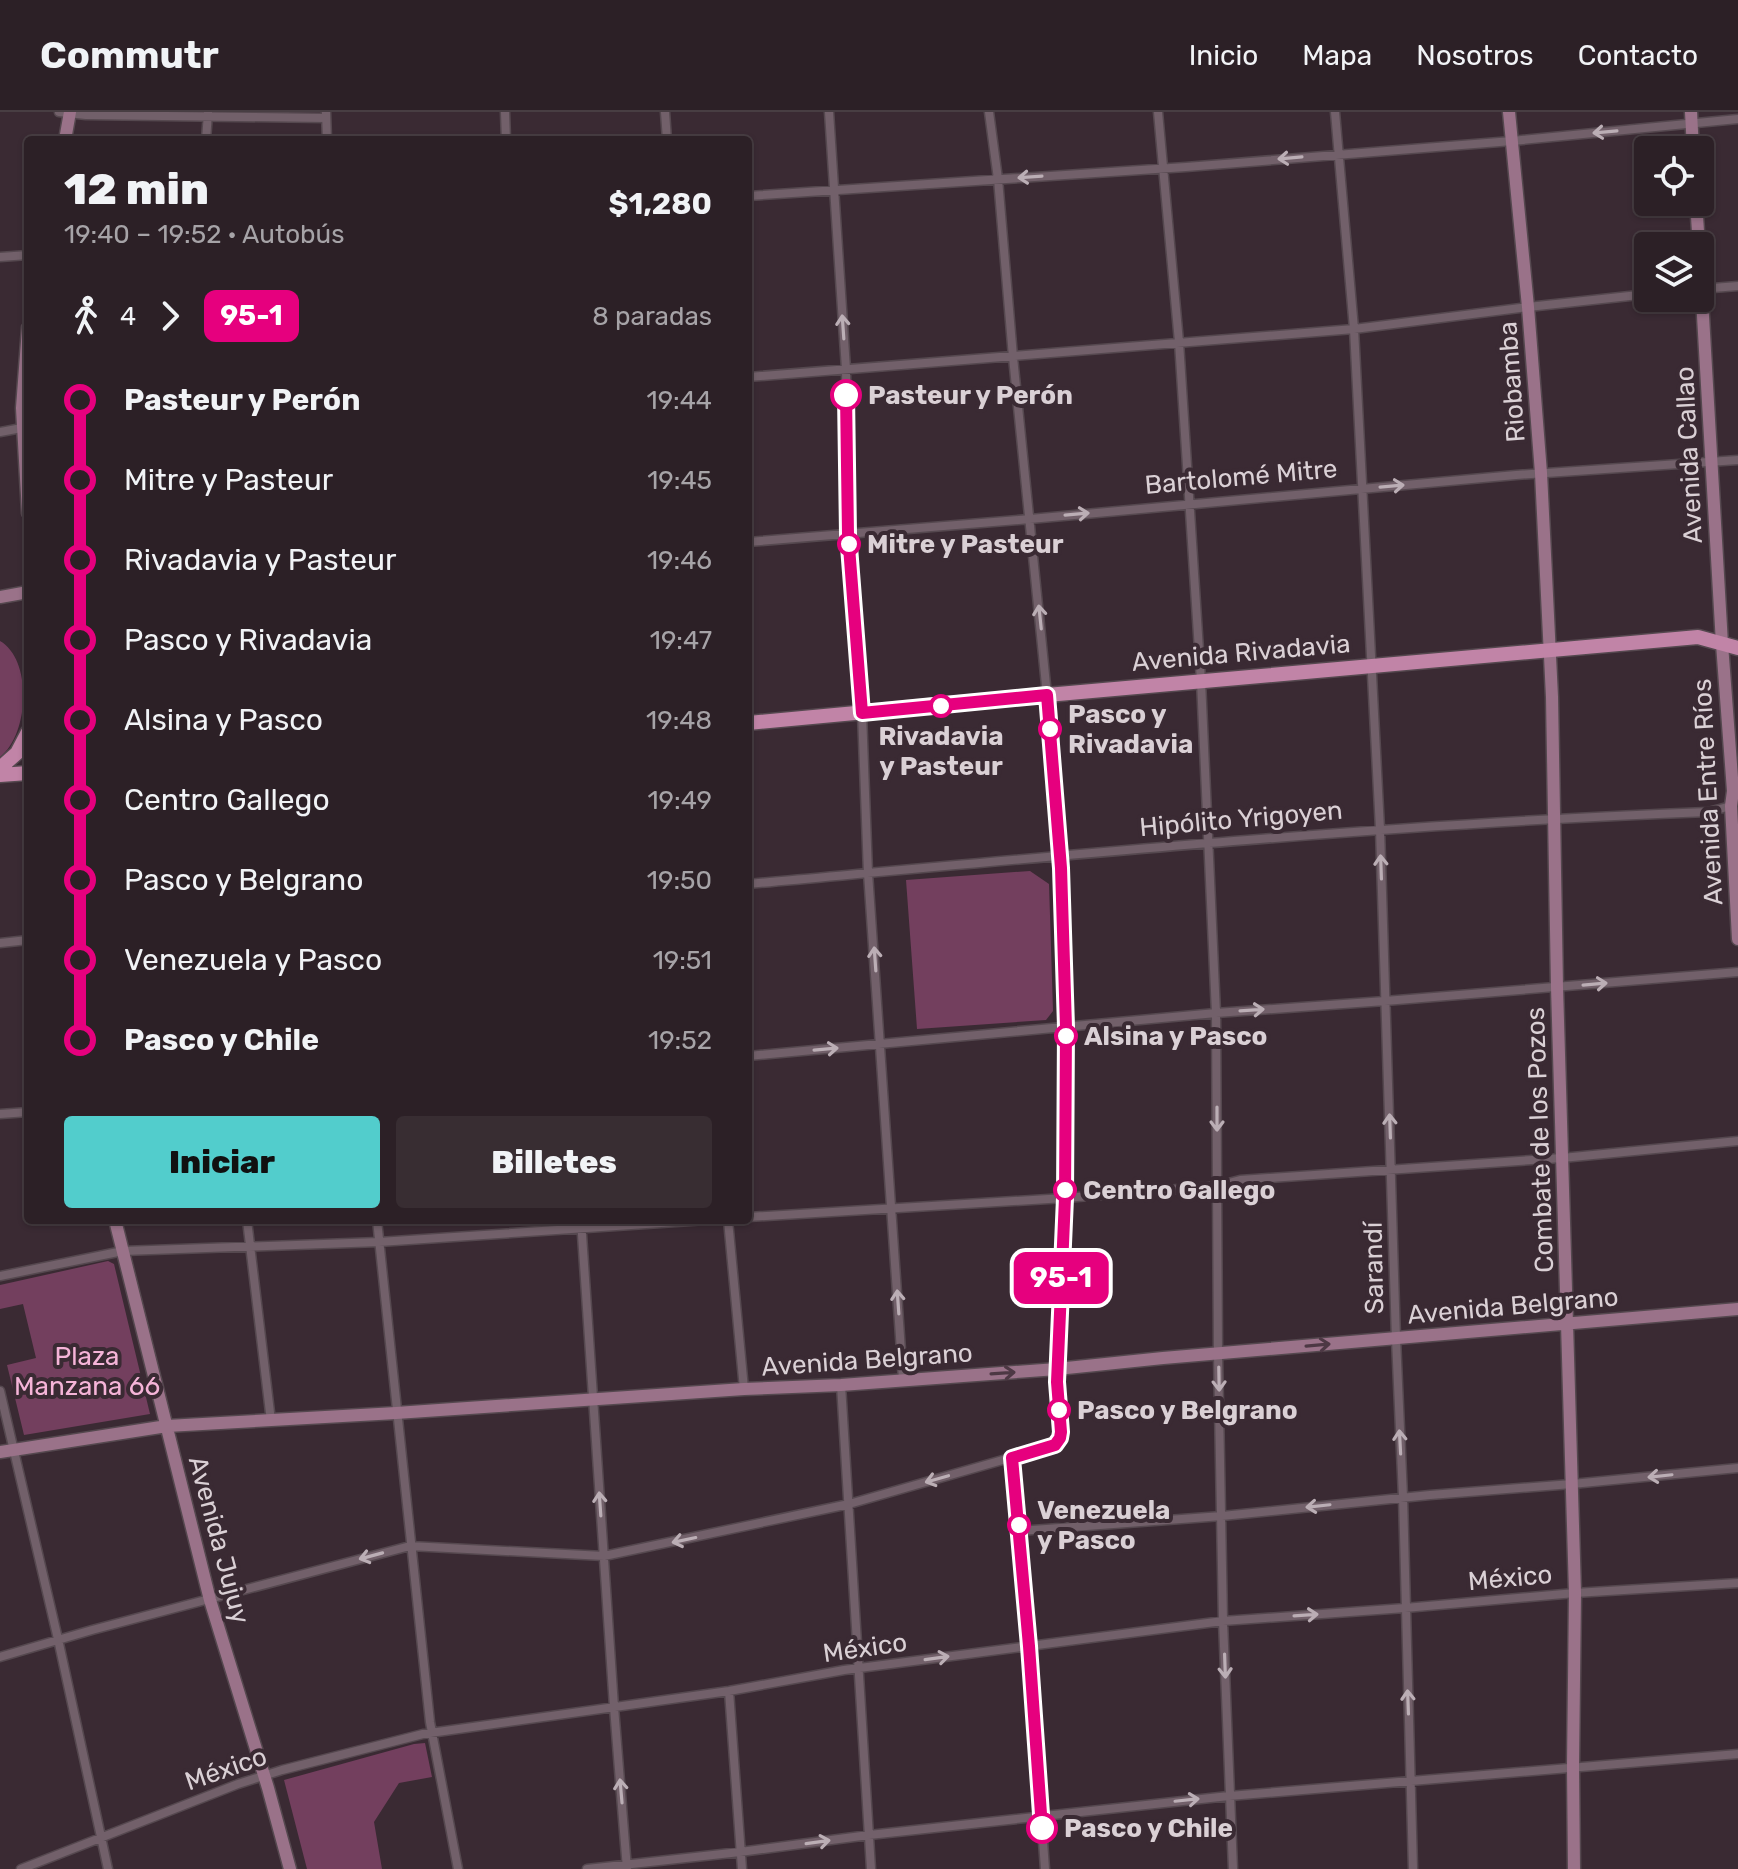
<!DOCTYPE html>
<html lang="es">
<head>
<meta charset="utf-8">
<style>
	body { margin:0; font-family:Rubik,sans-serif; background:#382d32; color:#f1f3f6; height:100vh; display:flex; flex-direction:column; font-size:30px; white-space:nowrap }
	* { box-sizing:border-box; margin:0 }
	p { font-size:26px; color:#a6a3a7 }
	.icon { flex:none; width:44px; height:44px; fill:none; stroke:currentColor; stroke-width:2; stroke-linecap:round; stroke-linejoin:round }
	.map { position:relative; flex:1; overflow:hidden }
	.drawer { position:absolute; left:24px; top:24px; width:728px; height:1088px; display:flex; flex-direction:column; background:#2c2026; border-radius:8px; box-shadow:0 2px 6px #0004,0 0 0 2px #483e43 }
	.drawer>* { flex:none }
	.badge { padding:0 16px; border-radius:12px; font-size:28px; line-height:52px }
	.tools { position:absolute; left:1634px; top:24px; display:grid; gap:16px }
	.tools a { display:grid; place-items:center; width:80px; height:80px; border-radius:8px; background:#2c2026; box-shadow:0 2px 6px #0004,0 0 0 2px #483e43; font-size:40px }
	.map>.badge { position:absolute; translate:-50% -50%; box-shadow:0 0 0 4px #fff }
	.legs { display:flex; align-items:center; gap:12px; height:88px; padding:0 40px; font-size:26px }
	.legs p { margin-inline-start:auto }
	.headline { display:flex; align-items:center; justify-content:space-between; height:136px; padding:0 40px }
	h1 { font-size:44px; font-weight:800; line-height:60px }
	.primary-button { display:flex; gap:16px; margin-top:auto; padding:16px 40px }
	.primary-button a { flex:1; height:92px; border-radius:8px; background:#52cdcc; color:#111; font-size:32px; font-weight:800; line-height:92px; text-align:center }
	.primary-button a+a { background:#382d32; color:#f1f3f6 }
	ul { padding:0 40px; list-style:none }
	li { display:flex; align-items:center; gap:28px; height:80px; font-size:30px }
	li i { display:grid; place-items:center; width:12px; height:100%; margin:0 10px; background:currentColor }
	li i::after { content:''; width:20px; height:20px; margin:-10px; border:6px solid; border-radius:50%; background:#2c2026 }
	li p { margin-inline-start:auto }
	li:first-child i { background:linear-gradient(#0000 50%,currentColor 0) }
	li:last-child i { background:linear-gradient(currentColor 50%,#0000 0) }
	header { display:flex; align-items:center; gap:48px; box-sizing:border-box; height:112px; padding:0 40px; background:#2c2026; border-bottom:2px solid #483e43 }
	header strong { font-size:38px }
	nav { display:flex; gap:44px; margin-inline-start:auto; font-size:28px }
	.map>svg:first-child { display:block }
	.green { fill:#733f5e }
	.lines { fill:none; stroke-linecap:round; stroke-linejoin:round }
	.street-casing { stroke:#55484f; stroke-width:11 }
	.secondary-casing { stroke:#55484f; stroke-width:15 }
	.primary-casing { stroke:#55484f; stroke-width:17 }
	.street { stroke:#72606a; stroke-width:8 }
	.secondary { stroke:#9a7289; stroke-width:12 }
	.primary { stroke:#c184a7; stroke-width:14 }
	.oneway { stroke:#bbaeb5 }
	.oneway2 { stroke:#4d3844 }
	.line-1-casing { stroke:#fff; stroke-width:18 }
	.line-1 { stroke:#e6007e; stroke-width:12 }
	.stop-1-dot { fill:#fff; stroke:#e6007e; stroke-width:4 }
	.labels { text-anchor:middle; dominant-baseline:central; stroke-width:8; stroke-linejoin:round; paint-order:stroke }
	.street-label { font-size:26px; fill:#dad0d5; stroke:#3a2a33 }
	.stop-label { font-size:26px; font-weight:bold; fill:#dad0d5; stroke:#3a2a33; text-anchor:start }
	.park-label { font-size:26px; fill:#f5b4d8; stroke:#3a2a33 }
</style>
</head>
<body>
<header>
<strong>Commutr</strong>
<nav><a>Inicio</a><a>Mapa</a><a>Nosotros</a><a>Contacto</a></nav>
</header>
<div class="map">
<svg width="1738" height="1757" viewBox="0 0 1738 1757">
	<rect width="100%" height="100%" fill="#3a2a33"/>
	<!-- green -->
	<path class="green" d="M0 529C33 548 29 623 0 645Z
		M1030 759 1049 772 1053 899 1046 908 917 917 906 768Z
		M108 1149 114 1152 150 1302 24 1323 7 1253 36 1246 23 1192 0 1197V1173Z
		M425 1631 432 1665 399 1671 374 1710 382 1757H307L284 1668 414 1632Z"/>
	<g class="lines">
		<!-- street casing -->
		<g class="street-casing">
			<path id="street" d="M59 0 86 3 326 6
				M326 0 327 28
				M505 0 506 28
				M665 0 667 28
				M829 0 846 257 848 422 862 601 868 761 903 1268
				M1158 0 1179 230 1201 569 1216 901 1218 1242 1223 1509 1233 1757
				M1335 0 1354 217 1380 717 1396 1227 1403 1385 1413 1757
				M206 28 208 1
				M748 84 1186 55 1512 29 1738 7
				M0 145 28 143
				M1700 177 1738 174
				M748 265 1354 217 1528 195 1648 182
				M0 320 27 315
				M748 430 1030 407 1516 363 1738 348
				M748 772C1068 743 1387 712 1708 700L1731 694
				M0 831 28 828
				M748 944 1216 901 1385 889 1738 860
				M0 1002 28 1000
				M748 1105 1065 1086 1217 1074 1240 1068 1562 1046 1738 1029
				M247 1108 271 1309
				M377 1108 430 1610 458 1757
				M581 1108 614 1595 627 1757
				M728 1108 744 1277
				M0 1164 123 1139 379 1130 706 1108
				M841 1273 871 1757
				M0 1279 58 1527 108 1757
				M1012 1346 1029 1534 1045 1757
				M1019 1419 1222 1404 1430 1383 1572 1372 1738 1356
				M0 1545 92 1518 410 1434 604 1444 849 1392 1055 1333 1060 1326 1061 1320 1057 1257 1065 1086 1066 915 1061 756 1058 731 1047 583 1013 245 998 67 989 0
				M729 1579 742 1757
				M21 1757 238 1672 282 1658 423 1622 729 1579 844 1558 1223 1509 1405 1496 1575 1481 1738 1471
				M587 1757 740 1740 869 1723 1229 1684 1738 1642"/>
		</g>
		<!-- secondary casing -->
		<g class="secondary-casing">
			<path id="secondary" d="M1509 0 1528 195 1541 361 1552 585 1557 875 1575 1481 1573 1654 1574 1757
				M1691 0 1693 38
				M65 28 70 0
				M1696 90 1699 134
				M1700 152 1722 532 1733 679 1731 694 1738 827
				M28 216 22 296 28 401
				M0 485 28 480
				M115 1108 210 1488 268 1676 290 1757
				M0 1340 167 1314 396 1301 744 1277 841 1273 1057 1257 1163 1246 1738 1197"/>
		</g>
		<!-- primary casing -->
		<g class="primary-casing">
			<path id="primary" d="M748 611 1047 583 1698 525 1738 536
				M0 656 17 641 28 620
				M0 663 28 661"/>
		</g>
		<!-- street -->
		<use href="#street" class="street"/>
		<!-- secondary -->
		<use href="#secondary" class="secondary"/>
		<!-- primary -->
		<use href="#primary" class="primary"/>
	</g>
	<!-- one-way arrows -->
	<defs><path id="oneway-shaft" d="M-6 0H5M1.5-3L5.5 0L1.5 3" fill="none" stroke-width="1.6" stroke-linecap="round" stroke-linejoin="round" transform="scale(2)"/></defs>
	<g class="oneway">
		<use href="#oneway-shaft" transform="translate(1605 20) rotate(175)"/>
		<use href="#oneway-shaft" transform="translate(1290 46) rotate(175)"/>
		<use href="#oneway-shaft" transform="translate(1030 65) rotate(176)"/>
		<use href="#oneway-shaft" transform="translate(843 215) rotate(-94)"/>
		<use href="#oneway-shaft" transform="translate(1392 374) rotate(-5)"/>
		<use href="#oneway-shaft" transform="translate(1077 402) rotate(-5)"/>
		<use href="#oneway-shaft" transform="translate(1040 505) rotate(-96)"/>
		<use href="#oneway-shaft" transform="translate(1381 755) rotate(-92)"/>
		<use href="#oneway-shaft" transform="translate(875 847) rotate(-94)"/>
		<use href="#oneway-shaft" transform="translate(1595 872) rotate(-5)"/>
		<use href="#oneway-shaft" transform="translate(1252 898) rotate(-4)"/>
		<use href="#oneway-shaft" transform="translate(826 937) rotate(-5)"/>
		<use href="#oneway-shaft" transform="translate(1217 1007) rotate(90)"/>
		<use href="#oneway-shaft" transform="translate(1390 1014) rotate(-92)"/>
		<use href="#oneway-shaft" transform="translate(898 1190) rotate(-94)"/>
		<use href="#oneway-shaft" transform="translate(1219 1267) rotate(89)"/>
		<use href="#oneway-shaft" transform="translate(1400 1330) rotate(-93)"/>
		<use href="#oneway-shaft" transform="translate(1660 1364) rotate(174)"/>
		<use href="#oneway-shaft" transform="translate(937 1367) rotate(164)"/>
		<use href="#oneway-shaft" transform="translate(600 1392) rotate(-94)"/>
		<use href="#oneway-shaft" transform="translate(1318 1394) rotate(174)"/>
		<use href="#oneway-shaft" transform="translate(684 1428) rotate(168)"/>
		<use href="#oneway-shaft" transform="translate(371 1444) rotate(165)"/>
		<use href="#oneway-shaft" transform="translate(1306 1503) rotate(-4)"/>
		<use href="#oneway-shaft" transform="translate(937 1546) rotate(-8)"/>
		<use href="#oneway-shaft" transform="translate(1225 1554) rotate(88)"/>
		<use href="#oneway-shaft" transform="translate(1408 1590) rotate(-92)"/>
		<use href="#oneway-shaft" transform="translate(621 1679) rotate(-95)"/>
		<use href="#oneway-shaft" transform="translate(1187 1688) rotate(-6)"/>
		<use href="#oneway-shaft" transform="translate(818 1730) rotate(-8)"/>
	</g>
	<g class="oneway2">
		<use href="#oneway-shaft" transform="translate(1318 1233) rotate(-5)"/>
		<use href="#oneway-shaft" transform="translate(1003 1261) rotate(-4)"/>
	</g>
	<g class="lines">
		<!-- line-1 casing -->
		<g class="line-1-casing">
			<path id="line-1" d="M846 283 848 422 862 601 1047 583 1061 756 1066 915 1065 1086 1057 1270 1061 1320 1060 1326 1055 1333 1012 1346 1029 1534 1042 1716"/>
		</g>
		<!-- line-1 -->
		<use href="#line-1" class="line-1"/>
	</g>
	<!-- markers -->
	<g class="stop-1-dot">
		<circle cx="846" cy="283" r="14"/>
		<circle cx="849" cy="432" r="10"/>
		<circle cx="941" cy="594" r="10"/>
		<circle cx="1050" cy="617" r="10"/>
		<circle cx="1066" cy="924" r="10"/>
		<circle cx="1065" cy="1078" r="10"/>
		<circle cx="1059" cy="1298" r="10"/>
		<circle cx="1019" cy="1413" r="10"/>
		<circle cx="1042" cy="1716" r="14"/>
	</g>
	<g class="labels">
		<!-- street labels -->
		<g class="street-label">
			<text transform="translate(1512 270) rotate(-94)">Riobamba</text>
			<text transform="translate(1689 343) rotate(-93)">Avenida Callao</text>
			<text transform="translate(1241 365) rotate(-5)">Bartolomé Mitre</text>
			<text transform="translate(1241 541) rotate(-5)">Avenida Rivadavia</text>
			<text transform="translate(1708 680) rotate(-93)">Avenida Entre Ríos</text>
			<text transform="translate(1241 707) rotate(-5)">Hipólito Yrigoyen</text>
			<text transform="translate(1540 1028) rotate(-92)">Combate de los Pozos</text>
			<text transform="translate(1374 1156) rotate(-91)">Sarandí</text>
			<text transform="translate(1513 1194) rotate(-5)">Avenida Belgrano</text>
			<text transform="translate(867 1248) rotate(-4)">Avenida Belgrano</text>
			<text transform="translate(219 1428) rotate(75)">Avenida Jujuy</text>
			<text transform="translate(1510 1466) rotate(-5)">México</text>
			<text transform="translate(865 1536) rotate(-8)">México</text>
			<text transform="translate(226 1657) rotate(-19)">México</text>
		</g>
		<!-- stop labels -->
		<g class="stop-label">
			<text x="868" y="283">Pasteur y Perón</text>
			<text x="867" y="432">Mitre y Pasteur</text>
			<text x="1068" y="602">Pasco y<tspan x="1068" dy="30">Rivadavia</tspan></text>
			<text x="941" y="624" text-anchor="middle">Rivadavia<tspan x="941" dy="30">y Pasteur</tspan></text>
			<text x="1084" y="924">Alsina y Pasco</text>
			<text x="1083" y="1078">Centro Gallego</text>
			<text x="1077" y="1298">Pasco y Belgrano</text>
			<text x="1037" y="1398">Venezuela<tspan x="1037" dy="30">y Pasco</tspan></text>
			<text x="1064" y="1716">Pasco y Chile</text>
		</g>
		<!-- park labels -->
		<g class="park-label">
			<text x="87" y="1244">Plaza<tspan x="87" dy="30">Manzana 66</tspan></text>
		</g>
	</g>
</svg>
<div class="tools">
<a><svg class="icon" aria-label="locate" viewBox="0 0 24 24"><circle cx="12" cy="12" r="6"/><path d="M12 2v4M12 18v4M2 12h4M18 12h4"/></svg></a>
<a><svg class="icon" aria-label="layers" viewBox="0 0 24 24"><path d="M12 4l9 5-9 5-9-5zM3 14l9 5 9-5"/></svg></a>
</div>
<b class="badge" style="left:1061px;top:1166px;background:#e6007e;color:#fff">95-1</b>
<section class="drawer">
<div class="headline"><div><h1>12 min</h1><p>19:40 – 19:52 · Autobús</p></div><b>$1,280</b></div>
<div class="legs"><svg class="icon" aria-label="walk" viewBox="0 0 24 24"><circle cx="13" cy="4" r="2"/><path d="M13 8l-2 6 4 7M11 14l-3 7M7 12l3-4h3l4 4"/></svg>4<svg class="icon" aria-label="forward" viewBox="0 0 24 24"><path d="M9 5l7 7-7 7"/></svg><b class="badge" style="background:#e6007e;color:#fff">95-1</b><p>8 paradas</p></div>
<ul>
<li><i style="color:#e6007e"></i><b>Pasteur y Perón</b><p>19:44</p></li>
<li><i style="color:#e6007e"></i><span>Mitre y Pasteur</span><p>19:45</p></li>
<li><i style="color:#e6007e"></i><span>Rivadavia y Pasteur</span><p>19:46</p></li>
<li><i style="color:#e6007e"></i><span>Pasco y Rivadavia</span><p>19:47</p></li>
<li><i style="color:#e6007e"></i><span>Alsina y Pasco</span><p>19:48</p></li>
<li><i style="color:#e6007e"></i><span>Centro Gallego</span><p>19:49</p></li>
<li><i style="color:#e6007e"></i><span>Pasco y Belgrano</span><p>19:50</p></li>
<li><i style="color:#e6007e"></i><span>Venezuela y Pasco</span><p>19:51</p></li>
<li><i style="color:#e6007e"></i><b>Pasco y Chile</b><p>19:52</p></li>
</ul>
<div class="primary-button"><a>Iniciar</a><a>Billetes</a></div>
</section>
</div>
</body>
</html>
